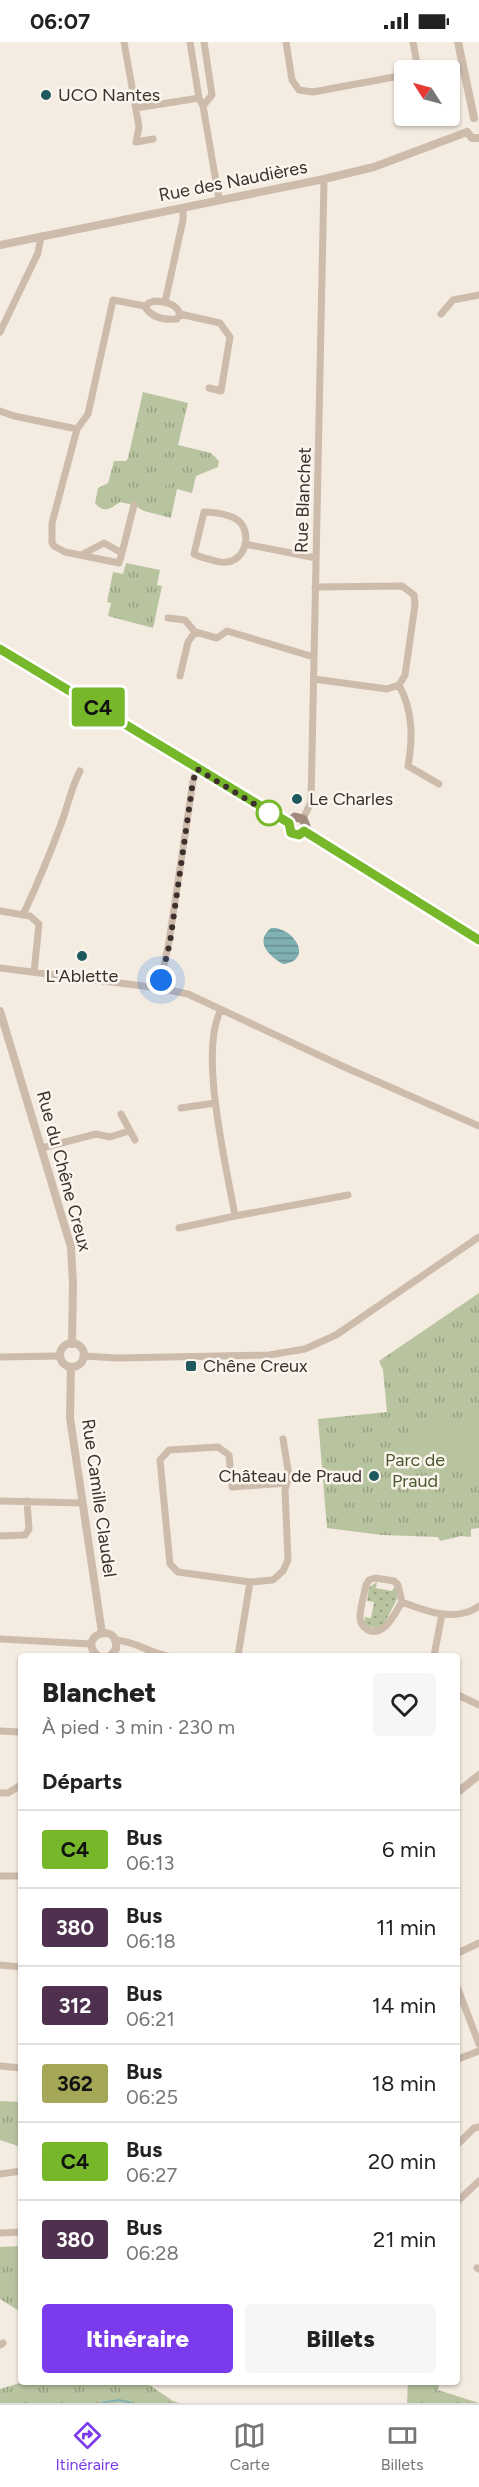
<!DOCTYPE html>
<html lang="fr">
<head>
<meta charset="utf-8">
<style>
	body { margin:0; font-family:Figtree,sans-serif; background:#f6f6f6; color:#222; height:100vh; display:flex; flex-direction:column; font-size:22px; white-space:nowrap }
	* { box-sizing:border-box; margin:0 }
	p { font-size:20px; color:#767676 }
	.icon { flex:none; width:33px; height:33px; fill:none; stroke:currentColor; stroke-width:2; stroke-linecap:round; stroke-linejoin:round }
	.map { position:relative; flex:1; overflow:hidden }
	.panel { position:absolute; left:18px; top:1611px; width:442px; height:732px; display:flex; flex-direction:column; background:#fff; border-radius:6px; box-shadow:0 2px 4px #0004 }
	.panel>* { flex:none }
	.badge { padding:0 12px; border-radius:4px; font-size:21px; line-height:39px }
	.needle { width:39px; rotate:306deg }
	.fabs { position:absolute; left:394px; top:18px; display:grid; gap:12px }
	.fabs a { display:grid; place-items:center; width:66px; height:66px; border-radius:6px; background:#fff; box-shadow:0 2px 4px #0004; font-size:30px }
	.you { position:absolute; width:30px; height:30px; margin:-15px; border:4px solid #fff; border-radius:50%; background:#1a73e8; box-shadow:0 0 0 9px #1a73e833 }
	.map>.badge { position:absolute; translate:-50% -50%; box-shadow:0 0 0 3px #fff }
	h2 { padding:0 24px; font-size:22px; line-height:54px }
	.round { display:grid; place-items:center; flex:none; width:63px; height:63px; border-radius:6px; background:#f6f6f6 }
	.summary { display:flex; align-items:center; justify-content:space-between; height:102px; padding:0 24px }
	h1 { font-size:28px; font-weight:800; line-height:45px }
	.action { display:flex; gap:12px; margin-top:auto; padding:12px 24px }
	.action a { flex:1; height:69px; border-radius:6px; background:#7c3aed; color:#fff; font-size:24px; font-weight:800; line-height:69px; text-align:center }
	.action a+a { background:#f6f6f6; color:#222 }
	ul { padding:0; list-style:none }
	li { display:flex; align-items:center; gap:18px; height:78px; padding:0 24px; border-top:2px solid #e0e0e0 }
	li div { flex:1 }
	li b { display:block; font-size:22px }
	li em { font-style:normal }
	li .badge { min-width:66px; font-weight:700; text-align:center }
	.status { display:flex; justify-content:space-between; align-items:center; height:42px; padding:0 30px; background:#fff; direction:ltr }
	.status svg { height:16px; fill:currentColor }
	.menu { display:flex; justify-content:space-around; align-items:center; height:84px; border-top:2px solid #e0e0e0; background:#fff; font-size:16px; color:#767676 }
	.menu a { display:grid; justify-items:center; gap:3px }
	.menu .on { color:#7c3aed }
	.map>svg:first-child { display:block }
	.grass { fill:url(#grass-dots) }
	.park { fill:url(#park-tufts) }
	.pitch { fill:#b8c4a0 }
	.water { fill:url(#water-rules) }
	.lines { fill:none; stroke-linecap:round; stroke-linejoin:round }
	.stream { stroke:#7fb0b2; stroke-width:2 }
	.minor { stroke:#cdbbac; stroke-width:7 }
	.tertiary { stroke:#cdbbac; stroke-width:8 }
	.secondary { stroke:#a18a7d; stroke-width:9 }
	.line-casing { stroke:#fff; stroke-width:14 }
	.line { stroke:#76b82a; stroke-width:9 }
	.walk { stroke:#3b302b; stroke-width:6; stroke-dasharray:0 10.8 }
	.poi-dot { fill:#1f5a5e; stroke:#fbf5ee; stroke-width:2 }
	.stop-dot { fill:#fff; stroke:#76b82a; stroke-width:3 }
	.labels { text-anchor:middle; dominant-baseline:central; stroke-width:5; stroke-linejoin:round; paint-order:stroke }
	.poi-label { font-size:18px; fill:#3b302b; stroke:#fbf5ee; text-anchor:start }
	.street-label { font-size:18px; fill:#3b302b; stroke:#fbf5ee }
	.park-label { font-size:18px; fill:#4a5a2e; stroke:#fbf5ee }
</style>
</head>
<body>
<div class="status"><b>06:07</b><svg viewBox="0 0 49 12"><path d="M0 12V9h3v3zM5 12V6h3v6zM10 12V3h3v9zM15 12V0h3v12zM26 1h20v11H26zM47 4h2v5h-2z"/></svg></div>
<div class="map">
<svg width="479" height="2361" viewBox="0 0 479 2361">
	<defs>
		<pattern id="grass-dots" width="8" height="8" patternUnits="userSpaceOnUse" patternTransform="scale(1.5)"><rect width="8" height="8" fill="#b8c4a0"/><path d="M2 2h.1M6 6h.1" fill="none" stroke="#97a083" stroke-width="1.8" stroke-linecap="round"/></pattern>
		<pattern id="park-tufts" width="24" height="20" patternUnits="userSpaceOnUse" patternTransform="scale(1.5)"><rect width="24" height="20" fill="#b8c4a0"/><path d="M3 7l-1-3M5 7V3M7 7l1-3M15 17l-1-3M17 17v-4M19 17l1-3" fill="none" stroke="#97a083"/></pattern>
		<pattern id="water-rules" width="6" height="5" patternUnits="userSpaceOnUse" patternTransform="scale(1.5)"><rect width="6" height="5" fill="#7fb0b2"/><path d="M0 2.5h6" fill="none" stroke="#699091"/></pattern>
	</defs>
	<rect width="100%" height="100%" fill="#f4ebe1"/>
	<!-- grass -->
	<path class="grass" d="M377 1540 376 1546 392 1549 395 1544 398 1555 384 1582 376 1586 367 1584 364 1581 365 1575 371 1576 374 1560 367 1559 369 1545Z"/>
	<!-- park -->
	<path class="park" d="M143 350 188 361 178 403 211 411 219 419 218 425 196 434 192 451 177 447 171 476 144 469 134 463 120 460C110 467 104 472 95 461L98 446 108 441 114 419H126L128 416Z
		M126 521 160 528 157 543 162 544 153 586 108 574 111 561 107 560 113 530 123 532Z
		M479 1251V1486L471 1487V1495L461 1494 440 1499 438 1495 382 1493 327 1486 318 1377 387 1370 383 1328 379 1319Z
		M0 2059 21 2060V2105L0 2098Z
		M21 2204V2270L0 2257V2205Z
		M23 2340H145L173 2359 180 2361H0V2347Z
		M408 2340H440L438 2348 479 2361H407Z"/>
	<!-- pitch -->
	<path class="pitch" d="M167 428 172 441 148 451 143 437Z
		M479 1383V1428L410 1431 409 1386Z"/>
	<!-- water -->
	<path class="water" d="M271 886C293 884 315 918 283 922 269 914 254 900 271 886Z"/>
	<g class="lines">
		<!-- stream -->
		<path class="stream" d="M101 2361 119 2358 132 2361"/>
		<!-- minor -->
		<path class="minor" d="M124 0 139 85 136 100 153 97
			M190 0 199 56 203 64 212 53 204 0
			M286 0 292 38 299 48 313 50 405 33
			M413 0 417 22 414 28
			M203 64 219 157
			M136 66 199 56
			M154 259C165 260 176 261 180 272L177 277C165 278 152 276 145 265L149 261Z
			M165 260 183 178V166
			M180 272 220 281 230 295 221 349 209 346
			M441 272 453 258 479 253
			M0 290 38 211 41 194
			M0 369 14 374 77 387
			M204 470C213 470 228 472 236 477 253 487 247 519 226 520 222 521 216 519 212 518 205 516 199 515 194 512Z
			M245 502 316 516
			M122 511 134 463
			M81 513 104 501 122 511 119 521 65 510 54 504 52 501V481L77 387 88 372 113 258 145 264
			M168 576 185 578 195 590
			M180 634 188 600 195 590 217 596 227 589 314 615
			M314 637 387 647 399 643 405 633 415 563 414 553 402 544 315 545
			M399 643C413 669 413 696 408 724L439 742
			M303 777 311 760 324 137
			M0 869 30 874 39 882 34 930
			M23 873C37 843 50 812 61 782 68 764 71 746 80 729
			M0 926 159 946 188 952 342 1024 479 1084
			M159 946 169 900 193 739 197 727
			M181 1066 215 1061
			M121 1072 135 1098
			M42 1106 96 1092 110 1095 129 1089
			M235 1174 348 1153
			M179 1186 235 1174C227 1127 198 1009 221 968
			M83 1314 118 1316 269 1313 305 1307 336 1293 479 1195
			M0 1315 60 1314
			M0 1459 82 1461
			M0 1494 25 1493 29 1487 27 1459
			M375 1536 394 1539 398 1543 402 1560C395 1571 384 1596 368 1588 363 1585 360 1582 360 1576 360 1566 364 1553 366 1543L369 1538Z
			M250 1540 178 1530 170 1522 160 1418 169 1408 218 1405 229 1413 232 1445 287 1441
			M402 1560C425 1569 456 1581 479 1564
			M0 1597 91 1602
			M115 1598C135 1599 148 1610 167 1614
			M238 1614 250 1540 273 1538 283 1529 288 1518 285 1448 289 1434 283 1397
			M434 1614 442 1572
			M458 1653 479 1663
			M0 1689 21 1690
			M0 1751H8L21 1743
			M0 1834H21
			M458 1911 479 1901
			M0 1923 21 1925
			M458 1947 479 2002
			M458 2017 479 2009
			M0 2024 21 2026
			M458 2102 474 2086 479 2085
			M0 2132 21 2129
			M458 2159 479 2139
			M0 2191 21 2190
			M477 2226 479 2227
			M0 2303 3 2301"/>
		<!-- tertiary -->
		<path class="tertiary" d="M458 0 474 76
			M467 90 472 96H479
			M0 203 324 137 374 125 467 90
			M0 969 71 1205 73 1242 72 1302
			M60 1313a12 12 0 1 1 24 0a12 12 0 1 1-24 0Z
			M71 1325 70 1376 102 1591
			M98 1614C75 1595 119 1577 116 1607L110 1614
			M458 1750 479 1733"/>
		<!-- secondary -->
		<path class="secondary" d="M0 607 289 781
			M289 781 295 775 303 777 306 784 304 789
			M289 781V789C294 794 299 794 304 789
			M304 789 479 898"/>
	</g>
	<g class="lines">
		<!-- line casing -->
		<g class="line-casing">
			<path id="line" d="M0 607 289 781 291 791 299 793 304 789 479 898"/>
		</g>
		<!-- line -->
		<use href="#line" class="line"/>
		<!-- walk -->
		<path class="walk" d="M161 938 170 900 193 739 197 727 269 771"/>
	</g>
	<!-- markers -->
	<g class="poi-dot">
		<circle cx="46" cy="53" r="6"/>
		<circle cx="297" cy="757" r="6"/>
		<circle cx="82" cy="914" r="6"/>
		<rect x="185" y="1318" width="12" height="12" rx="3"/>
		<circle cx="374" cy="1434" r="6"/>
	</g>
	<circle class="stop-dot" cx="269" cy="771" r="12"/>
	<g class="labels">
		<!-- poi labels -->
		<g class="poi-label">
			<text x="58" y="53">UCO Nantes</text>
			<text x="309" y="757">Le Charles</text>
			<text x="82" y="934" text-anchor="middle">L'Ablette</text>
			<text x="203" y="1324">Chêne Creux</text>
			<text x="362" y="1434" text-anchor="end">Château de Praud</text>
		</g>
		<!-- street labels -->
		<g class="street-label">
			<text transform="translate(233 139) rotate(-11)">Rue des Naudières</text>
			<text transform="translate(303 458) rotate(-88)">Rue Blanchet</text>
			<text transform="translate(64 1129) rotate(75)">Rue du Chêne Creux</text>
			<text transform="translate(99 1456) rotate(82)">Rue Camille Claudel</text>
		</g>
		<!-- park labels -->
		<g class="park-label">
			<text x="415" y="1418">Parc de<tspan x="415" dy="21">Praud</tspan></text>
		</g>
	</g>
</svg>
<div class="fabs">
<a><svg class="needle" viewBox="-14 -14 28 28"><path d="M0-13l5 13h-10z" fill="#e53935"/><path d="M0 13l5-13h-10z" fill="#767676"/></svg></a>
</div>
<div class="you" style="left:161px;top:938px"></div>
<b class="badge" style="left:98px;top:665px;background:#76b82a;color:#111">C4</b>
<section class="panel">
<div class="summary"><div><h1>Blanchet</h1><p>À pied · 3 min · 230 m</p></div><a class="round"><svg class="icon" aria-label="heart" viewBox="0 0 24 24"><path d="M12 20l-8-8c-3-5 5-10 8-4 3-6 11-1 8 4z"/></svg></a></div>
<h2>Départs</h2>
<ul>
<li><span class="badge" style="background:#76b82a;color:#111">C4</span><div><b>Bus</b><p>06:13</p></div><em>6 min</em></li>
<li><span class="badge" style="background:#4f304e;color:#fff">380</span><div><b>Bus</b><p>06:18</p></div><em>11 min</em></li>
<li><span class="badge" style="background:#4f304e;color:#fff">312</span><div><b>Bus</b><p>06:21</p></div><em>14 min</em></li>
<li><span class="badge" style="background:#a5a756;color:#111">362</span><div><b>Bus</b><p>06:25</p></div><em>18 min</em></li>
<li><span class="badge" style="background:#76b82a;color:#111">C4</span><div><b>Bus</b><p>06:27</p></div><em>20 min</em></li>
<li><span class="badge" style="background:#4f304e;color:#fff">380</span><div><b>Bus</b><p>06:28</p></div><em>21 min</em></li>
</ul>
<div class="action"><a>Itinéraire</a><a>Billets</a></div>
</section>
</div>
<nav class="menu">
<a class="on"><svg class="icon" aria-label="directions" viewBox="0 0 24 24"><path d="M12 3l9 9-9 9-9-9zM9 14v-3h6M13 9l2 2-2 2"/></svg>Itinéraire</a>
<a><svg class="icon" aria-label="map" viewBox="0 0 24 24"><path d="M3 6l6-2 6 2 6-2v14l-6 2-6-2-6 2zM9 4v14M15 6v14"/></svg>Carte</a>
<a><svg class="icon" aria-label="tickets" viewBox="0 0 24 24"><path d="M3 7h18v10H3zM15 7v10"/></svg>Billets</a>
</nav>
</body>
</html>
